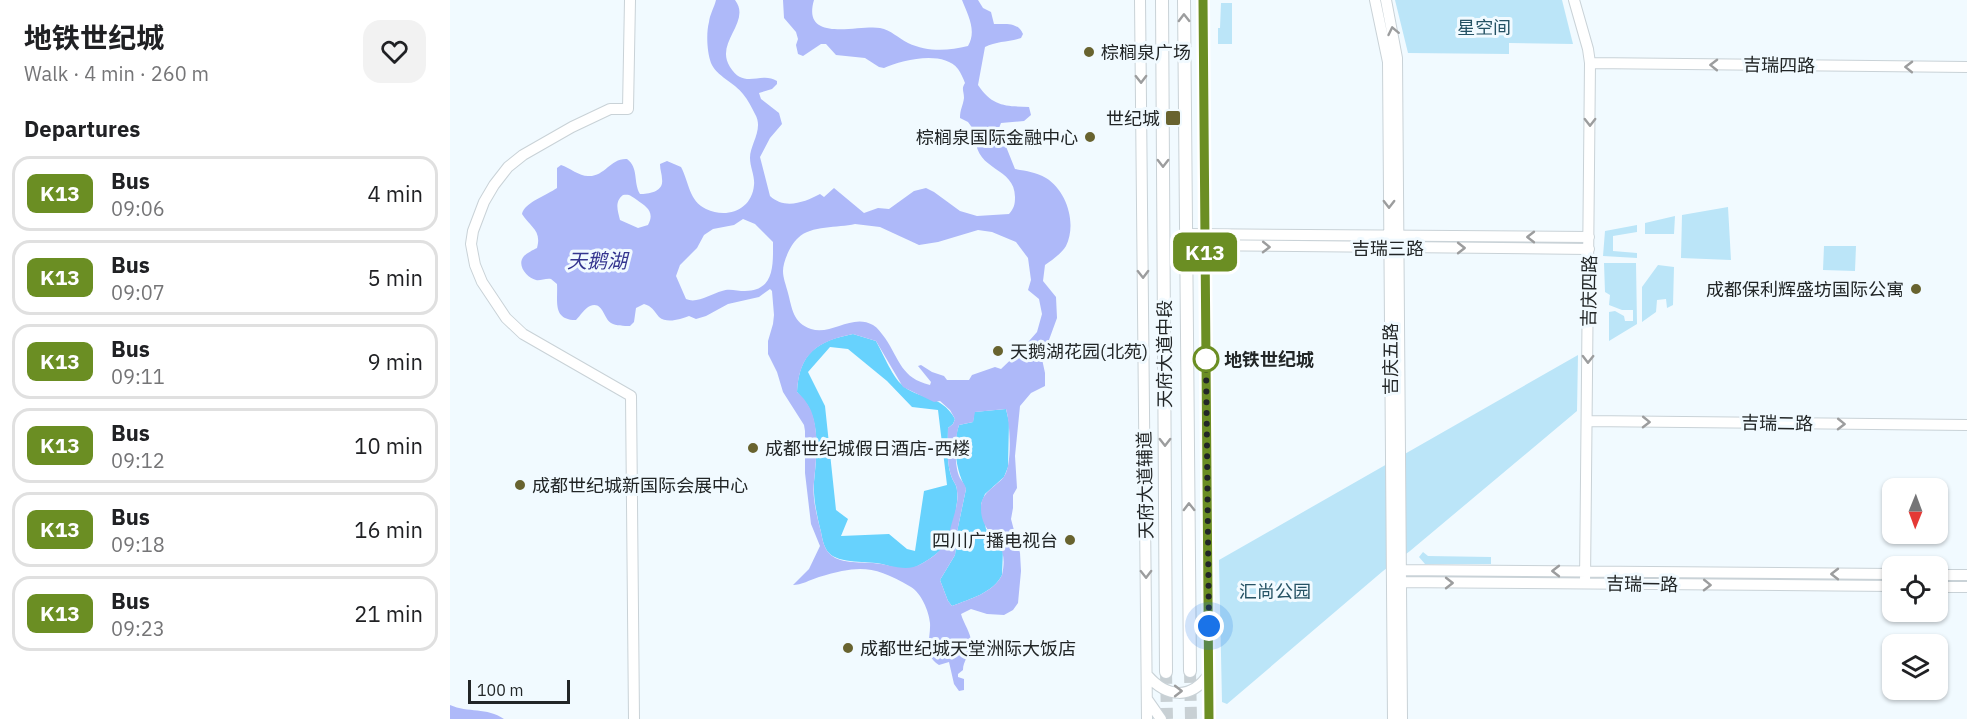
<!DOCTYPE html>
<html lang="en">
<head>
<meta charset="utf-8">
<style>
	body { margin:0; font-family:"IBM Plex Sans","Noto Sans SC",sans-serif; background:#f2f2f2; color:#202124; height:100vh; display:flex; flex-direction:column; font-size:22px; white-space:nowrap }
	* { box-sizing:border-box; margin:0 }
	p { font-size:20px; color:#757577 }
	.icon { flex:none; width:33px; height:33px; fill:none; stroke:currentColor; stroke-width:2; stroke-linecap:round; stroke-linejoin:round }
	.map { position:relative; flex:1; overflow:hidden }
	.sheet { display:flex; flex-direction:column; background:#fff; width:450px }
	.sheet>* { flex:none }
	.badge { padding:0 12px; border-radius:9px; font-size:21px; line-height:39px }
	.needle { width:39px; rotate:181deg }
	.tools { position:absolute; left:1432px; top:478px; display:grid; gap:12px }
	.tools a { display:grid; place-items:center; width:66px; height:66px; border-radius:12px; background:#fff; box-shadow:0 2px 4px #0004; font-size:30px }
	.scale { position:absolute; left:18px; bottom:15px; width:102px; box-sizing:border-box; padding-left:6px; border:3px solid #222627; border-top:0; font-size:16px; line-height:21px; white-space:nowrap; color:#222627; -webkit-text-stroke:4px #f1faff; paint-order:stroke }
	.you { position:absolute; width:30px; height:30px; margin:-15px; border:4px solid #fff; border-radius:50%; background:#1a73e8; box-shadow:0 0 0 9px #1a73e833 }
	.map>.badge { position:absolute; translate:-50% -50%; box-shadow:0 0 0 3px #fff }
	h2 { padding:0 24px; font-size:22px; line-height:54px }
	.round { display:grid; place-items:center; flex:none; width:63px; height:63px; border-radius:18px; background:#f2f2f2 }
	.headline { display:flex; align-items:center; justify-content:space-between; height:102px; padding:0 24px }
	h1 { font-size:28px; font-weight:700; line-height:45px }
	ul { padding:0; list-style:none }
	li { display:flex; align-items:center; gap:18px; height:75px; margin:0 12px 9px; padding:0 12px; border:3px solid #e0e0e0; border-radius:18px }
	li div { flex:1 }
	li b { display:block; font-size:22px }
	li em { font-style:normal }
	li .badge { min-width:66px; font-weight:700; text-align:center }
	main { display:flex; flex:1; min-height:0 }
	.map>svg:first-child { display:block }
	.green { fill:#bbe5f8 }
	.forest { fill:#67d2fd; fill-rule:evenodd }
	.water { fill:#aeb9f9; fill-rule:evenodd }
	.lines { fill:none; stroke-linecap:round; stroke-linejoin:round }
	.minor-tunnel { stroke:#c8d0d4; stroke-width:10; stroke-dasharray:10 5; stroke-linecap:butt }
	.major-tunnel { stroke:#c8d0d4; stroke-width:12; stroke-dasharray:12 6; stroke-linecap:butt }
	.minor-casing { stroke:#c9d2d7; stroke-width:12 }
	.major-casing { stroke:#c9d2d7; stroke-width:14 }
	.minor { stroke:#fff; stroke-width:10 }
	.major { stroke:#fff; stroke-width:12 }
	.oneway { stroke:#9c9d9e }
	.line-casing { stroke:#fff; stroke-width:14 }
	.line { stroke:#6b8e23; stroke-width:9 }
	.walk { stroke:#222627; stroke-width:6; stroke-dasharray:0 10.8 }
	.poi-dot { fill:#68632f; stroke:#f1faff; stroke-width:2 }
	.stop-dot { fill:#fff; stroke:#6b8e23; stroke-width:3 }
	.labels { text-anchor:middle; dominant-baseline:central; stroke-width:6; stroke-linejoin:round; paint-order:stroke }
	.park-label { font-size:18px; fill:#255264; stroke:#f1faff }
	.poi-label { font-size:18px; fill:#222627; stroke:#f1faff; text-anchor:start }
	.street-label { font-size:18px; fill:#222627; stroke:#f1faff }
	.stop-label { font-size:18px; font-weight:bold; fill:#222627; stroke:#f1faff; text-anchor:start }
	.water-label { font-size:20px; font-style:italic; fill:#34358f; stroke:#f1faff }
</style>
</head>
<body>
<main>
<section class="sheet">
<div class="headline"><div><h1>地铁世纪城</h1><p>Walk · 4 min · 260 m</p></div><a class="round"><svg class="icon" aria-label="heart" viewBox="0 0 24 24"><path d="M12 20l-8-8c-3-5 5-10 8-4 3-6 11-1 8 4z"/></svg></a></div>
<h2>Departures</h2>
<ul>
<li><span class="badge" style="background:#6b8e23;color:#fff">K13</span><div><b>Bus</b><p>09:06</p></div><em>4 min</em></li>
<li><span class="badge" style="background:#6b8e23;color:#fff">K13</span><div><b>Bus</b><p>09:07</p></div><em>5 min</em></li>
<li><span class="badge" style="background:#6b8e23;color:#fff">K13</span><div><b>Bus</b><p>09:11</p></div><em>9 min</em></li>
<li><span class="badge" style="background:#6b8e23;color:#fff">K13</span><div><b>Bus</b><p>09:12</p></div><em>10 min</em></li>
<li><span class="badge" style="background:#6b8e23;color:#fff">K13</span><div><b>Bus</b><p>09:18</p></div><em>16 min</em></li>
<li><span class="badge" style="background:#6b8e23;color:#fff">K13</span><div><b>Bus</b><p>09:23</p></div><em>21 min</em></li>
</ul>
</section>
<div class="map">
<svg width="1517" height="719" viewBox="0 0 1517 719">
	<rect width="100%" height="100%" fill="#f1faff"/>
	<!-- green -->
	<path class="green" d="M945 0H1112L1123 44 1059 43V54L958 53Z
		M771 3H782V44H768V28H770Z
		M1278 207 1281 260 1231 258 1232 215Z
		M1225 216 1224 234H1195V223Z
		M1187 225V232L1163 236V251L1187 253V258L1153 256 1155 231Z
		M1374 246H1406L1405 271 1373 270Z
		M1154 263H1186L1187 324 1159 341V312L1165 311 1174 316 1175 321H1183V310H1172L1159 305 1160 295 1155 292Z
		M1208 265 1224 267 1223 305 1217 308 1216 299 1207 300 1206 312 1192 322V287Z
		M1128 355 1127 411 960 551 933 571 777 704 772 702 769 560Z
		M973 552 978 556 1041 557V564H975L969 557Z"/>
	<!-- forest -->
	<path class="forest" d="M403 334 426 341C432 352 442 375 450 383 469 402 490 392 505 419L503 424 498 428C498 444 496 463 502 478 504 483 507 485 507 491 509 501 502 535 496 544 491 552 468 568 459 569 450 570 440 566 432 564 418 561 389 564 379 553 374 548 372 538 371 532 367 516 363 498 364 482 366 460 370 432 360 410 358 404 351 397 347 392 349 353 367 341 403 334ZM380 347 398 349 437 381 462 407 488 410 497 485 474 491 465 551 457 549 439 534 391 536 398 519 386 510 375 406 358 372Z
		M556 409 559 422 558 467 554 477 535 494 531 504 536 529 547 540 553 550 552 575C543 593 520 599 502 606L498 601 490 580 505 555 508 527 516 489C506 471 502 445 509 425L523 422 524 412Z"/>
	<!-- water -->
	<path class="water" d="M266 0H285C302 22 264 42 280 67 294 90 311 71 327 81V84L322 89 309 93 311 99 329 113 332 124 320 138 310 157 320 196C335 210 355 202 370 194L374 197 384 188 414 213 428 208 439 209 464 191 476 188 484 192 510 211 527 216 559 214C564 208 565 205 565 197 565 165 522 172 526 133L518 122 510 118C510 109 513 106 514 98 514 91 511 89 515 83 513 78 511 73 508 69 493 50 452 60 434 68L429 67 415 58 386 55 376 44H371L353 56 348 54 346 45 348 39 346 32 334 18 333 0H364C351 44 410 24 430 28 441 30 448 38 458 43 477 52 498 51 518 46 527 31 518 15 512 0H528L533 8 541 12 544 24C556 24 568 22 573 34L571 38C559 42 546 41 535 47L528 85C543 107 555 106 579 107L581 115 574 121 551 123 547 133 555 144 565 169C576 171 586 172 596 178 617 191 627 224 616 246 611 254 602 260 595 265L593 281 606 297 607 318 592 359 595 373V386L581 393 570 406 565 456 567 488 563 495V508L561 519 570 553 571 571 568 603 563 610 554 615 537 614 521 609 511 614C514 625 523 635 521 647 519 656 513 661 513 670L508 674V677L514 679V690L509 691 504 684 499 662 489 665C472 654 481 639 480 623 479 611 471 593 461 587 423 565 410 565 369 577 360 580 351 585 343 585L359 569 370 546 361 524 355 473V431L354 425 333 392 327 372 318 354V341L323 324 324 315 322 291 320 289 309 297 278 304 256 316 246 319 239 316C231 319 217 324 209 317 204 311 202 306 194 304L186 308 184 322 180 326C174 326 166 326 161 323 153 318 153 301 140 306 135 308 130 316 126 320 102 320 108 301 107 284L101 279C96 278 90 281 86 280 77 278 66 265 74 256 77 253 83 250 87 248 92 230 80 227 72 214 74 203 97 195 107 188V168L111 165C120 168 129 176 138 176 155 177 160 158 177 159 189 168 183 182 190 194 199 194 214 192 212 179 212 174 210 170 210 164L217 161 231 167C239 182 239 201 256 209 277 219 302 210 304 185 305 176 300 167 300 158 300 144 314 129 305 114 302 108 298 100 293 94 285 83 266 76 261 63 257 52 256 33 259 22 260 14 264 8 266 0ZM173 195C180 194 181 196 187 200 197 207 205 212 198 225L188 228 170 220C168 211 164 202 173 195ZM293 219 305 224 323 242C323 264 325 291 295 291 287 291 279 288 272 291 261 294 247 304 236 299L226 276 230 265 247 248 254 235 263 229 284 225ZM405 224 430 227 469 245 488 242 528 230 542 232 566 242 578 258 581 280 578 290 589 299 592 314 587 332 572 349 551 369 545 367 522 375 519 380H497L494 376 482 372 471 365 468 366 481 382 480 385C451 378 450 360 435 338 431 333 428 328 423 325 402 313 381 336 361 329 343 323 342 308 338 293 336 285 333 278 333 271 333 261 341 244 348 238 361 225 388 228 405 224ZM403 334 426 341 453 387 484 402 490 401 500 410 505 419 503 424 498 428C498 444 496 463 502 478 504 483 507 485 507 491 509 502 504 515 501 526 497 546 489 554 471 564 456 573 439 564 423 563 410 562 388 564 379 553 374 548 372 538 371 532 367 516 362 498 364 482 366 460 371 421 356 402 354 398 350 395 347 392 349 354 367 341 403 334ZM556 409C560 422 563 467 553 478 545 487 531 493 531 507 530 539 561 535 552 575 543 593 520 599 502 606L498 601 490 580 505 555 508 527 516 489C515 483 511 481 509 476 504 463 505 437 509 425L523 422 525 412Z
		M0 705C18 713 37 707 54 719H0Z"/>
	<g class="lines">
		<!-- minor-tunnel -->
		<path class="minor-tunnel" d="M1310 580 1443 581
			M1488 581H1517"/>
		<!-- major-tunnel -->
		<path class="major-tunnel" d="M740 671 741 719
			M716 672 717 719"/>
		<!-- minor casing -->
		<g class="minor-casing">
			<path id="minor" d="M180 0 178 109H160L122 127 73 155 58 167 44 185 34 202 23 231 21 244 25 265 32 282 56 318 73 334 181 396 184 719
				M690 0 697 719
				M753 0 759 719
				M925 0 938 62 943 719
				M936 0 947 58 952 719
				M1124 0 1138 49 1140 63 1135 583
				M1140 63 1517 67
				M736 234 1139 237
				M736 245 1139 249
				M1137 421 1517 425
				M945 570 1443 574
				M1488 575H1517
				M944 582 1443 586
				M1488 587H1517
				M697 675C717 698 741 700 759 674
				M697 699 711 719"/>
		</g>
		<!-- major casing -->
		<g class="major-casing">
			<path id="major" d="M712 0 716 672
				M734 0 740 671"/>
		</g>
		<!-- minor -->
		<use href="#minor" class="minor"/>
		<!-- major -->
		<use href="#major" class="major"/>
	</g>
	<!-- one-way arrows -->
	<defs><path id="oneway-chevron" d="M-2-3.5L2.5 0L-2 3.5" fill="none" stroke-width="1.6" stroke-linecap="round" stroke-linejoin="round" transform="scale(1.5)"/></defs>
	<g class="oneway">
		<use href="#oneway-chevron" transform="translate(734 18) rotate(-91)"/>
		<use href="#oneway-chevron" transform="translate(943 31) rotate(-102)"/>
		<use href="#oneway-chevron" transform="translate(1264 65) rotate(-179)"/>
		<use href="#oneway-chevron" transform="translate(1459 67) rotate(-179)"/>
		<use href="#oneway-chevron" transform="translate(691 79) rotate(89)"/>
		<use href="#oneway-chevron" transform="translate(1140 122) rotate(90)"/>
		<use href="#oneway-chevron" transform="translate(713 163) rotate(90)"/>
		<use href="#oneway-chevron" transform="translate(939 204) rotate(90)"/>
		<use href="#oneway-chevron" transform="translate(1081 237) rotate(-180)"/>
		<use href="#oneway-chevron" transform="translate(816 247) rotate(1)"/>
		<use href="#oneway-chevron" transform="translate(1011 248)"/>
		<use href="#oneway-chevron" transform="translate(693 274) rotate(89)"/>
		<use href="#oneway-chevron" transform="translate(1138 359) rotate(91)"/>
		<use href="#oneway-chevron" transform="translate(1196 422) rotate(1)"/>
		<use href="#oneway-chevron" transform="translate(1391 424) rotate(1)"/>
		<use href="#oneway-chevron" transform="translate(715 442) rotate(90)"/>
		<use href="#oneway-chevron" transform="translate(739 507) rotate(-91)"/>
		<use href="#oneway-chevron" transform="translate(1106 571) rotate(-180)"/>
		<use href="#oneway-chevron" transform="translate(696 574) rotate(89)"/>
		<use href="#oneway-chevron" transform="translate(1385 574) rotate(-180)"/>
		<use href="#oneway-chevron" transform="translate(999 583)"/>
		<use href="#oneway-chevron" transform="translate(1257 585) rotate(1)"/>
		<use href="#oneway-chevron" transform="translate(728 691)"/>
	</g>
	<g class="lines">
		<!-- line casing -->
		<g class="line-casing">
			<path id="line" d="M753 0 759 719"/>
		</g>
		<!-- line -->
		<use href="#line" class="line"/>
		<!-- walk -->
		<path class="walk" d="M756 359 759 626"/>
	</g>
	<!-- markers -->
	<g class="poi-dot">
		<circle cx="639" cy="52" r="6"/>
		<rect x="715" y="110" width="16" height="16" rx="3"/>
		<circle cx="640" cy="137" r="6"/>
		<circle cx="1466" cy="289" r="6"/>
		<circle cx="548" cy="351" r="6"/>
		<circle cx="303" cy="448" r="6"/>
		<circle cx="70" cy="485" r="6"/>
		<circle cx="620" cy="540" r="6"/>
		<circle cx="398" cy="648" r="6"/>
	</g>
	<circle class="stop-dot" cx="756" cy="359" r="12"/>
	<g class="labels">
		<!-- park labels -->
		<g class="park-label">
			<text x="1034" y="27">星空间</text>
			<text x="825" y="591">汇尚公园</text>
		</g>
		<!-- poi labels -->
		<g class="poi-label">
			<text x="651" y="52">棕榈泉广场</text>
			<text x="710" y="118" text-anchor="end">世纪城</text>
			<text x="628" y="137" text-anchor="end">棕榈泉国际金融中心</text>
			<text x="1454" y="289" text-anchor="end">成都保利辉盛坊国际公寓</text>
			<text x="560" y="351">天鹅湖花园(北苑)</text>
			<text x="315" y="448">成都世纪城假日酒店-西楼</text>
			<text x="82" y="485">成都世纪城新国际会展中心</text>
			<text x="608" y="540" text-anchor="end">四川广播电视台</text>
			<text x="410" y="648">成都世纪城天堂洲际大饭店</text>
		</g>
		<!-- street labels -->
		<g class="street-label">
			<text transform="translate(1329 65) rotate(1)">吉瑞四路</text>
			<text x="938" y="248">吉瑞三路</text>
			<text transform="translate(1139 291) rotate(-89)">吉庆四路</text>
			<text transform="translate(714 354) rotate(-90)">天府大道中段</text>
			<text transform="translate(940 359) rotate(-90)">吉庆五路</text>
			<text transform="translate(1327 423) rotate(1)">吉瑞二路</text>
			<text transform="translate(695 485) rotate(-91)">天府大道辅道</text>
			<text transform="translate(1192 584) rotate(1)">吉瑞一路</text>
		</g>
		<!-- stop labels -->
		<g class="stop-label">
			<text x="774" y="359">地铁世纪城</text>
		</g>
		<!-- water labels -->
		<g class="water-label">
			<text x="147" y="260">天鹅湖</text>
		</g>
	</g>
</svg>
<div class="tools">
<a><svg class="needle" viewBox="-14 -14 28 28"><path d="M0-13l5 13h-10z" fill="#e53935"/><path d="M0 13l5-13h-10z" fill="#757577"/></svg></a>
<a><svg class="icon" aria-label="locate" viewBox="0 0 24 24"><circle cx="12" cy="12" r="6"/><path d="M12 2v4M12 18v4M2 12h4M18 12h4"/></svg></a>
<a><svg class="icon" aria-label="layers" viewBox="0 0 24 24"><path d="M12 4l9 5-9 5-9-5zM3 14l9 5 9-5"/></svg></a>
</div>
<div class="scale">100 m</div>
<div class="you" style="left:759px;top:626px"></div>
<b class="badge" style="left:755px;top:252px;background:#6b8e23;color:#fff">K13</b>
</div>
</main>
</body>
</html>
